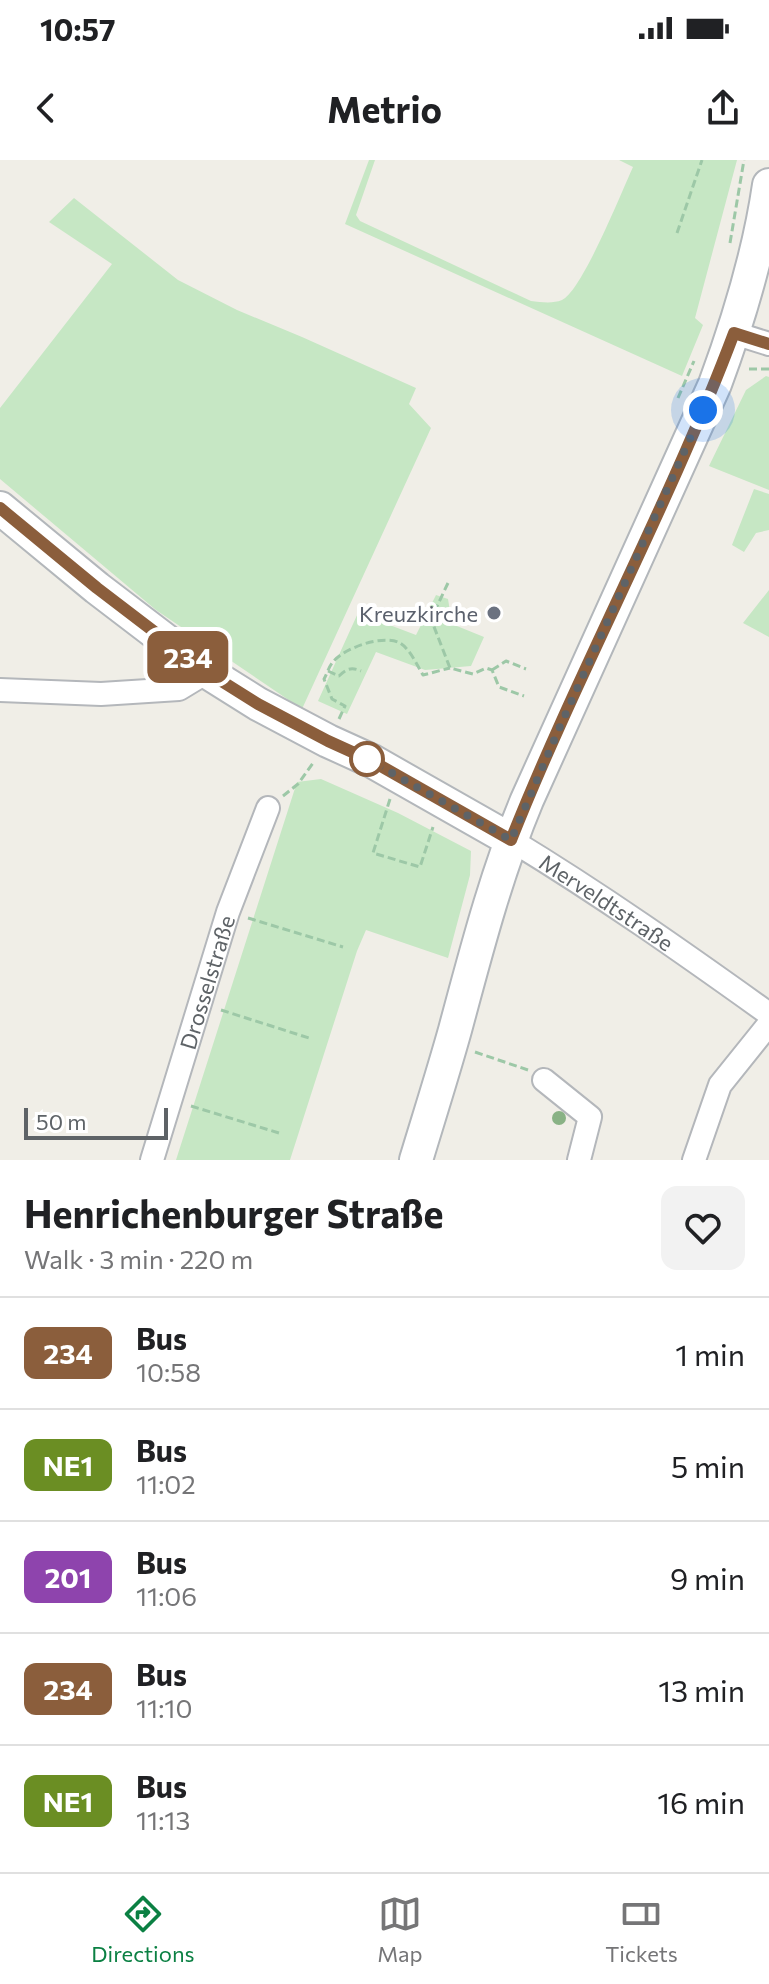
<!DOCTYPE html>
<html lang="en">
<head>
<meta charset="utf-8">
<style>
	body { margin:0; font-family:Commissioner,sans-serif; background:#f2f2f2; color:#202124; height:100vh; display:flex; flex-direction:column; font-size:30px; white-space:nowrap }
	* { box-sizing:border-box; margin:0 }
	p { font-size:26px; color:#757577 }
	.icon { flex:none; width:44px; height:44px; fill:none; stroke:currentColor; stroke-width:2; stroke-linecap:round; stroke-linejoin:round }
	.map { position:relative; height:1000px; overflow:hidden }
	.drawer { display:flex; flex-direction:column; background:#fff; flex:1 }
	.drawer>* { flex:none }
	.badge { padding:0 16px; border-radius:12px; font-size:28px; line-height:52px }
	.scale { position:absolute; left:24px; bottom:20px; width:144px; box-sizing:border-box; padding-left:8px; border:4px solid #5e6367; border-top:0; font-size:22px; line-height:28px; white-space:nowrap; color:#5e6367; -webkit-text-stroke:6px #fff; paint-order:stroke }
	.you { position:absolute; width:40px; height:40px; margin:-20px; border:6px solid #fff; border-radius:50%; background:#1a73e8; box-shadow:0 0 0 12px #1a73e833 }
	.map>.badge { position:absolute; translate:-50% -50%; box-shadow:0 0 0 4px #fff }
	.round { display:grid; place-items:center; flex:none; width:84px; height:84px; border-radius:16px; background:#f2f2f2 }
	.head { display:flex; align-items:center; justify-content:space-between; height:136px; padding:0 24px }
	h1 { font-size:38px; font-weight:700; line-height:60px }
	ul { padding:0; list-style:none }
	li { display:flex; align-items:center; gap:24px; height:112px; padding:0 24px; border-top:2px solid #e0e0e0 }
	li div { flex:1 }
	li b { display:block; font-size:30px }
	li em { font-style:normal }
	li .badge { min-width:88px; font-weight:700; text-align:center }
	.status { display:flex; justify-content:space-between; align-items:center; height:56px; padding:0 40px; background:#fff; direction:ltr }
	.status svg { height:22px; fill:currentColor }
	header { display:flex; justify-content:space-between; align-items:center; height:104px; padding:0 24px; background:#fff; font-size:36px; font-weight:700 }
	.menu { display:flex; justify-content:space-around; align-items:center; height:112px; border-top:2px solid #e0e0e0; background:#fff; font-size:22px; color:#757577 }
	.menu a { display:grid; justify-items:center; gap:4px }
	.menu .active { color:#0b8043 }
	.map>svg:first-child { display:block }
	.green { fill:#c6e7c4 }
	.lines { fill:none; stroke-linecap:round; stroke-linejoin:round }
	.street-casing { stroke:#b4b7bb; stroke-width:26 }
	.secondary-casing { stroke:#b3b7bb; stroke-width:36 }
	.path { stroke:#9dc8a7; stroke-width:3; stroke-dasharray:8 4; stroke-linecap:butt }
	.street { stroke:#fff; stroke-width:22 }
	.secondary { stroke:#fff; stroke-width:32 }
	.tree { fill:#89b285 }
	.line-casing { stroke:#fff; stroke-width:18 }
	.line { stroke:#8b5e3c; stroke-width:12 }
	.walk { stroke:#5e6367; stroke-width:8; stroke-dasharray:0 14.4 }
	.worship-dot { fill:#6b7280; stroke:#fff; stroke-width:3 }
	.stop-dot { fill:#fff; stroke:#8b5e3c; stroke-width:4 }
	.labels { text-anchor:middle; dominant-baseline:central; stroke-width:8; stroke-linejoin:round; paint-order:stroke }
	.worship-label { font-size:22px; fill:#5b616d; stroke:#fff; text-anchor:end }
	.street-label { font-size:22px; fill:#5e6367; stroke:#fff }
</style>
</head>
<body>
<div class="status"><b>10:57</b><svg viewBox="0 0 49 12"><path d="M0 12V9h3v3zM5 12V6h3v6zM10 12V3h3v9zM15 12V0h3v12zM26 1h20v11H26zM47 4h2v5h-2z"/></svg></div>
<header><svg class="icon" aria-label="back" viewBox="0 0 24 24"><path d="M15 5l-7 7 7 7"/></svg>Metrio<svg class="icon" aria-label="share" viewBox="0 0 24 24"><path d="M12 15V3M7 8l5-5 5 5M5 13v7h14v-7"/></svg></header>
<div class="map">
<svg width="769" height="1000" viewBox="0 0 769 1000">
	<rect width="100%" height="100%" fill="#f0eee7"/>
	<!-- green -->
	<path class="green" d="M369 0H375L356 55 360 61 531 141C541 142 552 144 562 140 582 131 622 31 633 7L619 0H737L695 158 703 165 682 216 345 64Z
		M74 38 178 120 237 150 302 177 416 228 409 244 431 268 302 549 156 450 0 319V248L112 104 49 62Z
		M766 216 769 217V330L709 306 746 230Z
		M754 329 769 334V370L756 373 744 392 732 385Z
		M769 430V477L743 463Z
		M436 435 448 439 452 464 484 477 471 506 425 510 376 492 347 554 318 541 358 453 416 475Z
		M321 619 398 653 471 691 470 715 448 798 366 770 357 791 290 1000H176L297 622Z"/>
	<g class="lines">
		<!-- street casing -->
		<g class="street-casing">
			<g id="street">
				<path d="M734 173 769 184"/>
				<path d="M0 530 101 534 179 529 207 512"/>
				<path id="s1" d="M511 680C600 734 684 793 769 854"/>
				<path d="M544 920 590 957 579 1000"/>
				<path id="s2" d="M152 1000 228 752 268 648"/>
				<path d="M694 1000 720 925 769 864"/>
			</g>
		</g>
		<!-- secondary casing -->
		<g class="secondary-casing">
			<path id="secondary" d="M0 348 97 428 207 512 258 544 328 581 372 601 511 680
				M416 1000C429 957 443 913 455 870 476 792 496 714 527 640L715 224C739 159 759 94 769 25"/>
		</g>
		<!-- path -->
		<path class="path" d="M677 73 702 0
			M730 83 744 0
			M749 209H769
			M678 238 694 201
			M448 423 431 459 450 508 473 514 486 508 492 510 499 527 524 536
			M492 510 506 501 526 509
			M328 511 339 516C347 508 352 507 361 511
			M339 559 345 546 332 539 324 519C327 514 329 506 333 502 344 488 383 474 400 483 410 489 417 505 423 515L450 508
			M283 636 298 624 313 603
			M390 639 373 693 420 707 433 667
			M248 758 343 787
			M221 850 309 878
			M475 892 528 910
			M191 946 279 973"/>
		<!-- street -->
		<use href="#street" class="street"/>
		<!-- secondary -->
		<use href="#secondary" class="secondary"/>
	</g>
	<!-- trees -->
	<circle class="tree" cx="559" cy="958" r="7"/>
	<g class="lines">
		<!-- line casing -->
		<g class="line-casing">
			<path id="line" d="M0 348 97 428 207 512 258 544 328 581 372 601 511 680C579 509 669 346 734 173L769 184"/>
		</g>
		<!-- line -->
		<use href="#line" class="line"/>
		<!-- walk -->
		<path class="walk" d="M367 599 511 680 562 562 703 250"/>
	</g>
	<!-- markers -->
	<circle class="worship-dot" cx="494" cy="453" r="8"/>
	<circle class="stop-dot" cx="367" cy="599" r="16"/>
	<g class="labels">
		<!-- worship labels -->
		<g class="worship-label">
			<text x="478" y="453">Kreuzkirche</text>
		</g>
		<!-- street labels -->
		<g class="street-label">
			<text stroke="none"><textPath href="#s1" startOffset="114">Merveldtstraße</textPath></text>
			<text stroke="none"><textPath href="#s2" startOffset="186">Drosselstraße</textPath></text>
		</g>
	</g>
</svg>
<div class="scale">50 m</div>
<div class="you" style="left:703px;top:250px"></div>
<b class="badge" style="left:188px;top:497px;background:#8b5e3c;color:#fff">234</b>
</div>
<section class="drawer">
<div class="head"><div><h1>Henrichenburger Straße</h1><p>Walk · 3 min · 220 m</p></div><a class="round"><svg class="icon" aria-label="heart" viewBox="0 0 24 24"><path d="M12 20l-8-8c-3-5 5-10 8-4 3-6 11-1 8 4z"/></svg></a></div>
<ul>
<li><span class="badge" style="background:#8b5e3c;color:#fff">234</span><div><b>Bus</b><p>10:58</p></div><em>1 min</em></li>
<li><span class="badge" style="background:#6b8e23;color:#fff">NE1</span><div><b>Bus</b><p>11:02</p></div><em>5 min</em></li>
<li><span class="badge" style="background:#8e44ad;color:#fff">201</span><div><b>Bus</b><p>11:06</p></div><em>9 min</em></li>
<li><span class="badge" style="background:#8b5e3c;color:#fff">234</span><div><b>Bus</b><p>11:10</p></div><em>13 min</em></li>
<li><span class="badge" style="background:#6b8e23;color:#fff">NE1</span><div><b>Bus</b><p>11:13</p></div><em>16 min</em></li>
</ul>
</section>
<nav class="menu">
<a class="active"><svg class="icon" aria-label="directions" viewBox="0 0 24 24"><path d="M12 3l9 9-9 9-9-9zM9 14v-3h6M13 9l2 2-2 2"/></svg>Directions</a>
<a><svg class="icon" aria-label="map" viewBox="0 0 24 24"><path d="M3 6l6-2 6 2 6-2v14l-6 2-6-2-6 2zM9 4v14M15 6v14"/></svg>Map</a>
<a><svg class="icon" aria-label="tickets" viewBox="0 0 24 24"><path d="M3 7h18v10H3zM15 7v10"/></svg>Tickets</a>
</nav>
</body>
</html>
